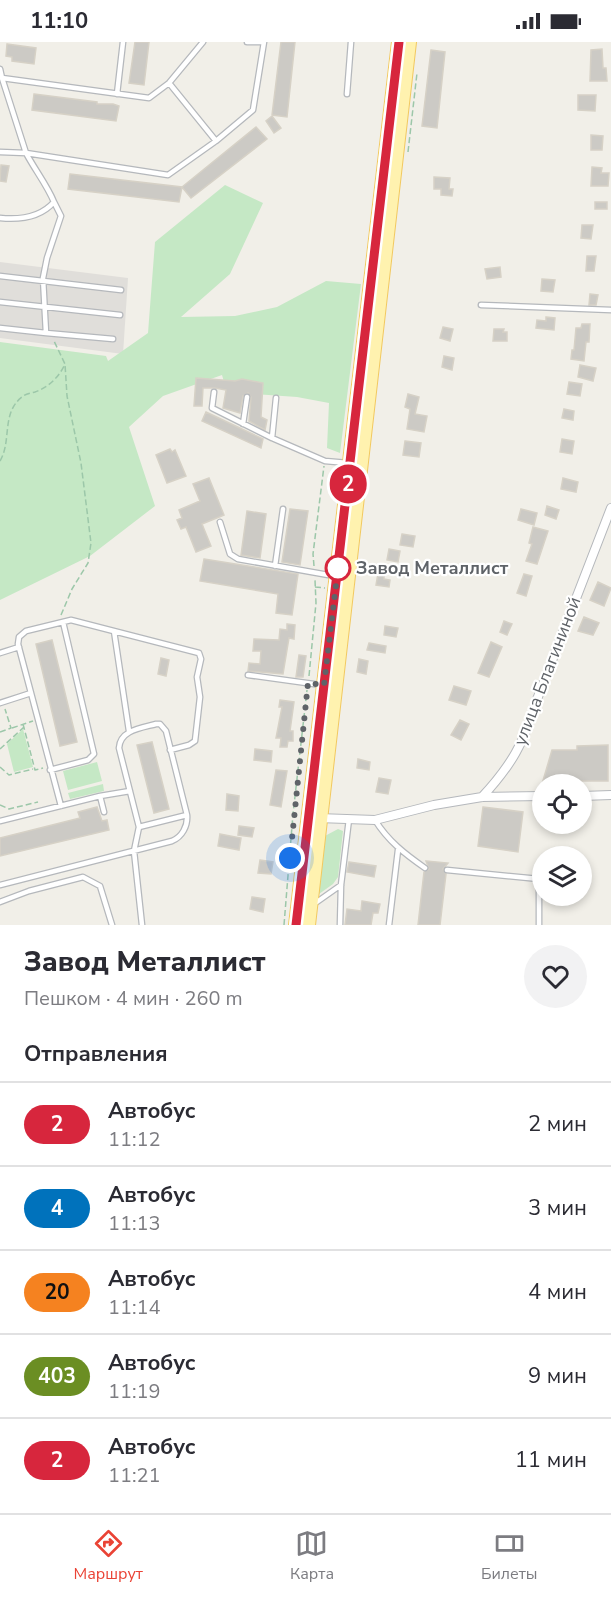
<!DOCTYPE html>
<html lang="ru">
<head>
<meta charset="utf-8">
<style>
	body { margin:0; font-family:"Nunito Sans",sans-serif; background:#f2f2f3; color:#2b2b33; height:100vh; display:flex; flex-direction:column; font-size:22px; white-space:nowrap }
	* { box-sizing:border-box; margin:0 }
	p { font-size:20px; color:#7c7c81 }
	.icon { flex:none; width:33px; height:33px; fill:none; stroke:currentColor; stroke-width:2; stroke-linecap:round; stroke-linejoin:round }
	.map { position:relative; height:883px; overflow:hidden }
	.side { display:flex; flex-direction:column; background:#fff; flex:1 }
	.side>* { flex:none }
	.badge { padding:0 12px; border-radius:20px; font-size:21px; line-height:39px }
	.tools { position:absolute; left:532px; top:732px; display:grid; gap:12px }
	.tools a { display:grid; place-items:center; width:60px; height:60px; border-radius:50%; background:#fff; box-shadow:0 3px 9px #0003; font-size:30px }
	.you { position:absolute; width:30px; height:30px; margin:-15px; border:4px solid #fff; border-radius:50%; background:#1a73e8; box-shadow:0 0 0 9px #1a73e833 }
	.map>.badge { position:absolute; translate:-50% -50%; box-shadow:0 0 0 3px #fff }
	h2 { padding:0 24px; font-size:22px; line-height:54px }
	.round { display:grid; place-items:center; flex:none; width:63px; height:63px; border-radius:32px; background:#f2f2f3 }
	.headline { display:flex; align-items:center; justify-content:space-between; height:102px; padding:0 24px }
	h1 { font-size:28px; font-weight:800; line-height:45px }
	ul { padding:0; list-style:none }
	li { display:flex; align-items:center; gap:18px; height:84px; padding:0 24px; border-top:2px solid #e1e1e2 }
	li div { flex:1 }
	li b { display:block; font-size:22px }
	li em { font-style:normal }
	li .badge { min-width:66px; font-weight:700; text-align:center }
	.status { display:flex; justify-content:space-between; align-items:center; height:42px; padding:0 30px; background:#fff; direction:ltr }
	.status svg { height:16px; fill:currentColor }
	.menu { display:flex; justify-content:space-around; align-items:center; height:84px; border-top:2px solid #e1e1e2; background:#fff; font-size:16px; color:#7c7c81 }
	.menu a { display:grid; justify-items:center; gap:3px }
	.menu .active { color:#ea4335 }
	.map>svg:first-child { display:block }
	.industrial { fill:#e0deda }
	.green { fill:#c5e8c5 }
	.building { fill:#cccac5; stroke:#d6d1c6; stroke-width:1.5 }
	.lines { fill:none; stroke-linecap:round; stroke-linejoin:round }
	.lane-casing { stroke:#b5b8bc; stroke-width:7 }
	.street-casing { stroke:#b5b8bc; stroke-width:10 }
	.primary-casing { stroke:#f2c960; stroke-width:16 }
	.path { stroke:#9cc7a9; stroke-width:1.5; stroke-dasharray:6 3; stroke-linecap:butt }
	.lane { stroke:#fff; stroke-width:4.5 }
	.street { stroke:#fff; stroke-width:8 }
	.primary { stroke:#fff2af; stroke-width:14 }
	.line-casing { stroke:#fff; stroke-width:14 }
	.line { stroke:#d7263d; stroke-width:9 }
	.walk { stroke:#5f6368; stroke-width:6; stroke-dasharray:0 10.8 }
	.stop-dot { fill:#fff; stroke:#d7263d; stroke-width:3 }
	.labels { text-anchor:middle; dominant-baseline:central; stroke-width:4.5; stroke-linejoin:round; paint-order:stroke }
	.stop-label { font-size:18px; font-weight:bold; fill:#5f6368; stroke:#fff; text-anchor:start }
	.street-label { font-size:18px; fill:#5f6368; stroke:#fff }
</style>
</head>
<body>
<div class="status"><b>11:10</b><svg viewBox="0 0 49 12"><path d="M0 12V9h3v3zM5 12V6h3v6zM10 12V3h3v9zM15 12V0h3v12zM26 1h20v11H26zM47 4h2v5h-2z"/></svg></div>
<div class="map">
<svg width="611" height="883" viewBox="0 0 611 883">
	<rect width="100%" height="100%" fill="#f1efe8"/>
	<!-- industrial -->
	<path class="industrial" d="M0 220 128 236 123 312 0 296Z"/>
	<!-- green -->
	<path class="green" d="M225 143 263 161 230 232 181 275 235 274 277 265 326 239 361 242 340 411 327 406 329 361 297 355 227 350 222 333 163 354 129 385 155 464 90 514 0 558V300L106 314 108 319 148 291 155 200Z
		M23 687 33 725 14 730 7 702Z
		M97 720 102 739 68 748 63 729Z
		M103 742 104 749 70 757 68 751Z
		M338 787 343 789 338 835 333 842 319 852 316 851 323 795Z"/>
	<!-- building -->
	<path class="building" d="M135 0H149L144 43 129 41Z
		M281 0H295L287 75 272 73Z
		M7 2 36 6 34 22 12 19V15L6 14Z
		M602 7 603 26H606L607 39H590L591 8Z
		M431 8 445 10 437 86 422 84Z
		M34 52 97 60V62H113L119 64 116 79 32 68Z
		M578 53H596L595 69 578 68Z
		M272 74 281 86 274 91 266 79Z
		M256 85 267 97 191 156 182 145Z
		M591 93 603 94 602 108H591Z
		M1 123 9 124 6 140 0 139Z
		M592 125 602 126 601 131H609L608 144H591Z
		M70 132 182 145 179 160 68 147Z
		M434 135 450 136 449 147H453L452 154 441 153V147H434Z
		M595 160H607V167H595Z
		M582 183H593L591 197 581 196Z
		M587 214H596L594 229H586Z
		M500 225 501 235 487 237 485 227Z
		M542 237 555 238 553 250 541 249Z
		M590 252 598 253 596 263H589Z
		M546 275 555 276 554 288 536 286 537 278 546 279Z
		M582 282H590L589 300H586L584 319 571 317 572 308H574L576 286H581Z
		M443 285 453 287 450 299 440 296Z
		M494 287H504L503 290H507V299H493Z
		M444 314 454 316 452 328 442 325Z
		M580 323 596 326 593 339 578 335Z
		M196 336 235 339 242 337 263 341 261 375 267 378 265 388 249 379 251 355 248 351 243 354 240 371 223 366 226 348 215 346H203L202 364H194Z
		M569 340 582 342 580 354 567 352Z
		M408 352 419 355 415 372 427 374 424 390 407 387 410 367 405 365Z
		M564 367 574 369 573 378 562 376Z
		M206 370 263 397 261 406 202 379Z
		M562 397 574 399 572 412 560 410Z
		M405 399 421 401 419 415 403 413Z
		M170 407 172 410 175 408 186 434 167 441 156 413Z
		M209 436 224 473 202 482 211 504 196 510 186 485 181 487 177 478 182 476 179 468 200 459 193 442Z
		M563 436 578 440 576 450 561 447Z
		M547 464 559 468 556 477 545 473Z
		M290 467 308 469 300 523 282 520Z
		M521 467 537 471 534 483 518 478Z
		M247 469 266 472 260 516 241 513Z
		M533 485 548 489 537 522 526 519 532 502 529 501Z
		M402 492 415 494 413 505 400 503Z
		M389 507 400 509 398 520 387 518Z
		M204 517 298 532 292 573 276 571 278 552 200 539Z
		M378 531 384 532V537L390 538 389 545 376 543Z
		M524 532 532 534 526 554 517 551Z
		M598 540 611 546 604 564 590 558Z
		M584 575 599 581 593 593 578 589Z
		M504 579 512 582 507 593 500 590Z
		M287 582 295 583 294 597 289 596 283 632 248 629 249 621 260 622 261 609H253L254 597 279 598 280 587 287 588Z
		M385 584 398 586 396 595 384 593Z
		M52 598 77 700 60 704 36 602Z
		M491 600 502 605 489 635 478 631Z
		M369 601 386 604 385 611 367 608Z
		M299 613 306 614 303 635H296Z
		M161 616 169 618 166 634 158 632Z
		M359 617 368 619 366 632 357 630Z
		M454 644 471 649 466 663 449 658Z
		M280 658 294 660 290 689H293V699H288L287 705H280L281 696H276L282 665H279Z
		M460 678 469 682 461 698 451 693Z
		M152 700 169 767 154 771 137 703Z
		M608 703V739H577V742H542L552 708H577V704Z
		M255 707 272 709 271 720 254 718Z
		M358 717 370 720 369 728 357 726Z
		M276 728 287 729 281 765 270 763Z
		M379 736 391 738 388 752 376 750Z
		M227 752 239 754 238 769 226 768Z
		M97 765 102 779 107 778 109 788 0 814V796L80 776 78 770Z
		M483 765 523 770 518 810 478 804Z
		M239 784 254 786 252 795 238 793Z
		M220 792 241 796 239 808 218 804Z
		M260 818 273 820 271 832 258 831Z
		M426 819 448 821 443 827 446 832 440 883H418L424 830 429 827Z
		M349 820 376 824 374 835 347 830Z
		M252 855 265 857 263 870 250 867Z
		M362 859 380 862 378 871H373L371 883H345L347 867 361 869Z"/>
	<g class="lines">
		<!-- lane casing -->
		<g class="lane-casing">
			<path id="lane" d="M0 27 2 36 149 56 169 41 203 0
				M169 41 216 99
				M117 52 123 0
				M347 52 351 0
				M0 110 26 111 2 36
				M26 111 168 133 216 99 253 68 264 0H247
				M0 176C20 178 40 176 54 160 47 143 35 128 26 111
				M0 234 121 248
				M0 260 120 273
				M481 263 611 268
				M0 286 46 291 43 236 47 216 61 174 54 160
				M46 291 113 297
				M214 350 212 366 272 396 325 419 348 421
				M243 382 247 355
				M272 396 276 356
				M220 480 230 512 238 517 334 534
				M275 524 283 467
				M114 589 129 689
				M0 611 19 605
				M248 633 321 643
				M0 661 31 651
				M50 728 88 718 94 712 63 580
				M100 754 104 770
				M61 764 18 602 19 595 26 589 71 578 199 611 201 617 197 635 200 655 195 699 189 703 170 708
				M375 778C388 799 405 812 425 826
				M0 779 100 754 130 749
				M139 785 134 809 142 883
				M447 828 539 837V883
				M0 843 172 799C182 795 188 784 187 773L166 689 160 682H156C141 686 120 688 119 706L139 785 187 773
				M0 860 29 849 83 835 100 844 112 883
				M314 862 341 843
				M340 883 341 843 349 777
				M389 883 398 808"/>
		</g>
		<!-- street casing -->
		<g class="street-casing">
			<path id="street" d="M582 754 611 753
				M482 755C510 725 525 700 536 660L611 466
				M318 776 375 778 434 763 482 755 543 754"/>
		</g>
		<!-- primary casing -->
		<g class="primary-casing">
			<path id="primary" d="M296 883 399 0
				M308 883 409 0"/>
		</g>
		<!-- path -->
		<path class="path" d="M408 110 417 31
			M0 419C12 399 1 371 22 355 25 352 31 351 35 350 49 345 59 335 65 322L54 299
			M314 524 313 512 324 424
			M315 545 325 546
			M61 573 72 547 88 521 91 501 81 421 67 354 65 322
			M309 634 316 561 315 538
			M23 682 35 728 43 726
			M12 686 33 679
			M0 690 11 686 5 667
			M0 707 24 685
			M0 725 9 733 33 727
			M0 763 9 767 38 760
			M284 883 293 772 307 648"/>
		<!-- lane -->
		<use href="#lane" class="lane"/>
		<!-- street -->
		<use href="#street" class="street"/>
		<!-- primary -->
		<use href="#primary" class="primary"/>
	</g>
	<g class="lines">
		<!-- line casing -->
		<g class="line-casing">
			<path id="line" d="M296 883 399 0"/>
		</g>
		<!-- line -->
		<use href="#line" class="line"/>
		<!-- walk -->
		<path class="walk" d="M290 816 308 641 324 643 338 526"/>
	</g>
	<!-- markers -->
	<circle class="stop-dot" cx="338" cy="526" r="12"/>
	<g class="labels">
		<!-- stop labels -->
		<g class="stop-label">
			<text x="356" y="526">Завод Металлист</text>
		</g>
		<!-- street labels -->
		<g class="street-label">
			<text transform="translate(547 629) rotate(-69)">улица Благининой</text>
		</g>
	</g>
</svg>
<div class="tools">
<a><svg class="icon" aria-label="locate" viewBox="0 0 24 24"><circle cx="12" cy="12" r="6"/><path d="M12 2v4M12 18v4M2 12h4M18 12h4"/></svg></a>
<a><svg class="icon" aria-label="layers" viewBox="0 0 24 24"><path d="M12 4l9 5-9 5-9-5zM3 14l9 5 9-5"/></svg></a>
</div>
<div class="you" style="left:290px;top:816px"></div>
<b class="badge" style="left:348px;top:442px;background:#d7263d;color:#fff">2</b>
</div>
<section class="side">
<div class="headline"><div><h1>Завод Металлист</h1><p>Пешком · 4 мин · 260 m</p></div><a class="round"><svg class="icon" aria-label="heart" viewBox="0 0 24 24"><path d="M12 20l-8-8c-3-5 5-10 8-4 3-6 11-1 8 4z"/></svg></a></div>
<h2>Отправления</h2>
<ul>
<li><span class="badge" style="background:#d7263d;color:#fff">2</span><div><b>Автобус</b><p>11:12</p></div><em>2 мин</em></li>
<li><span class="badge" style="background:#0072bc;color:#fff">4</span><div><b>Автобус</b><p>11:13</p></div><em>3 мин</em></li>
<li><span class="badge" style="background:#f58220;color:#111">20</span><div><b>Автобус</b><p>11:14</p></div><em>4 мин</em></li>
<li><span class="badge" style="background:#6b8e23;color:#fff">403</span><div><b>Автобус</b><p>11:19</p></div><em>9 мин</em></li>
<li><span class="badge" style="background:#d7263d;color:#fff">2</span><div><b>Автобус</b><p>11:21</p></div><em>11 мин</em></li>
</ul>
</section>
<nav class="menu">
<a class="active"><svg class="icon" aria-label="directions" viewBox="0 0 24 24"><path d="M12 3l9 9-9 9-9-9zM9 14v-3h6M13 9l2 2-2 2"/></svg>Маршрут</a>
<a><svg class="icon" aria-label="map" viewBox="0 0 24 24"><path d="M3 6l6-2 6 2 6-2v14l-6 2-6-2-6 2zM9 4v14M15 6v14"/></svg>Карта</a>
<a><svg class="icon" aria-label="tickets" viewBox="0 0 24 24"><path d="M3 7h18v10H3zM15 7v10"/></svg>Билеты</a>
</nav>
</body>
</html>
